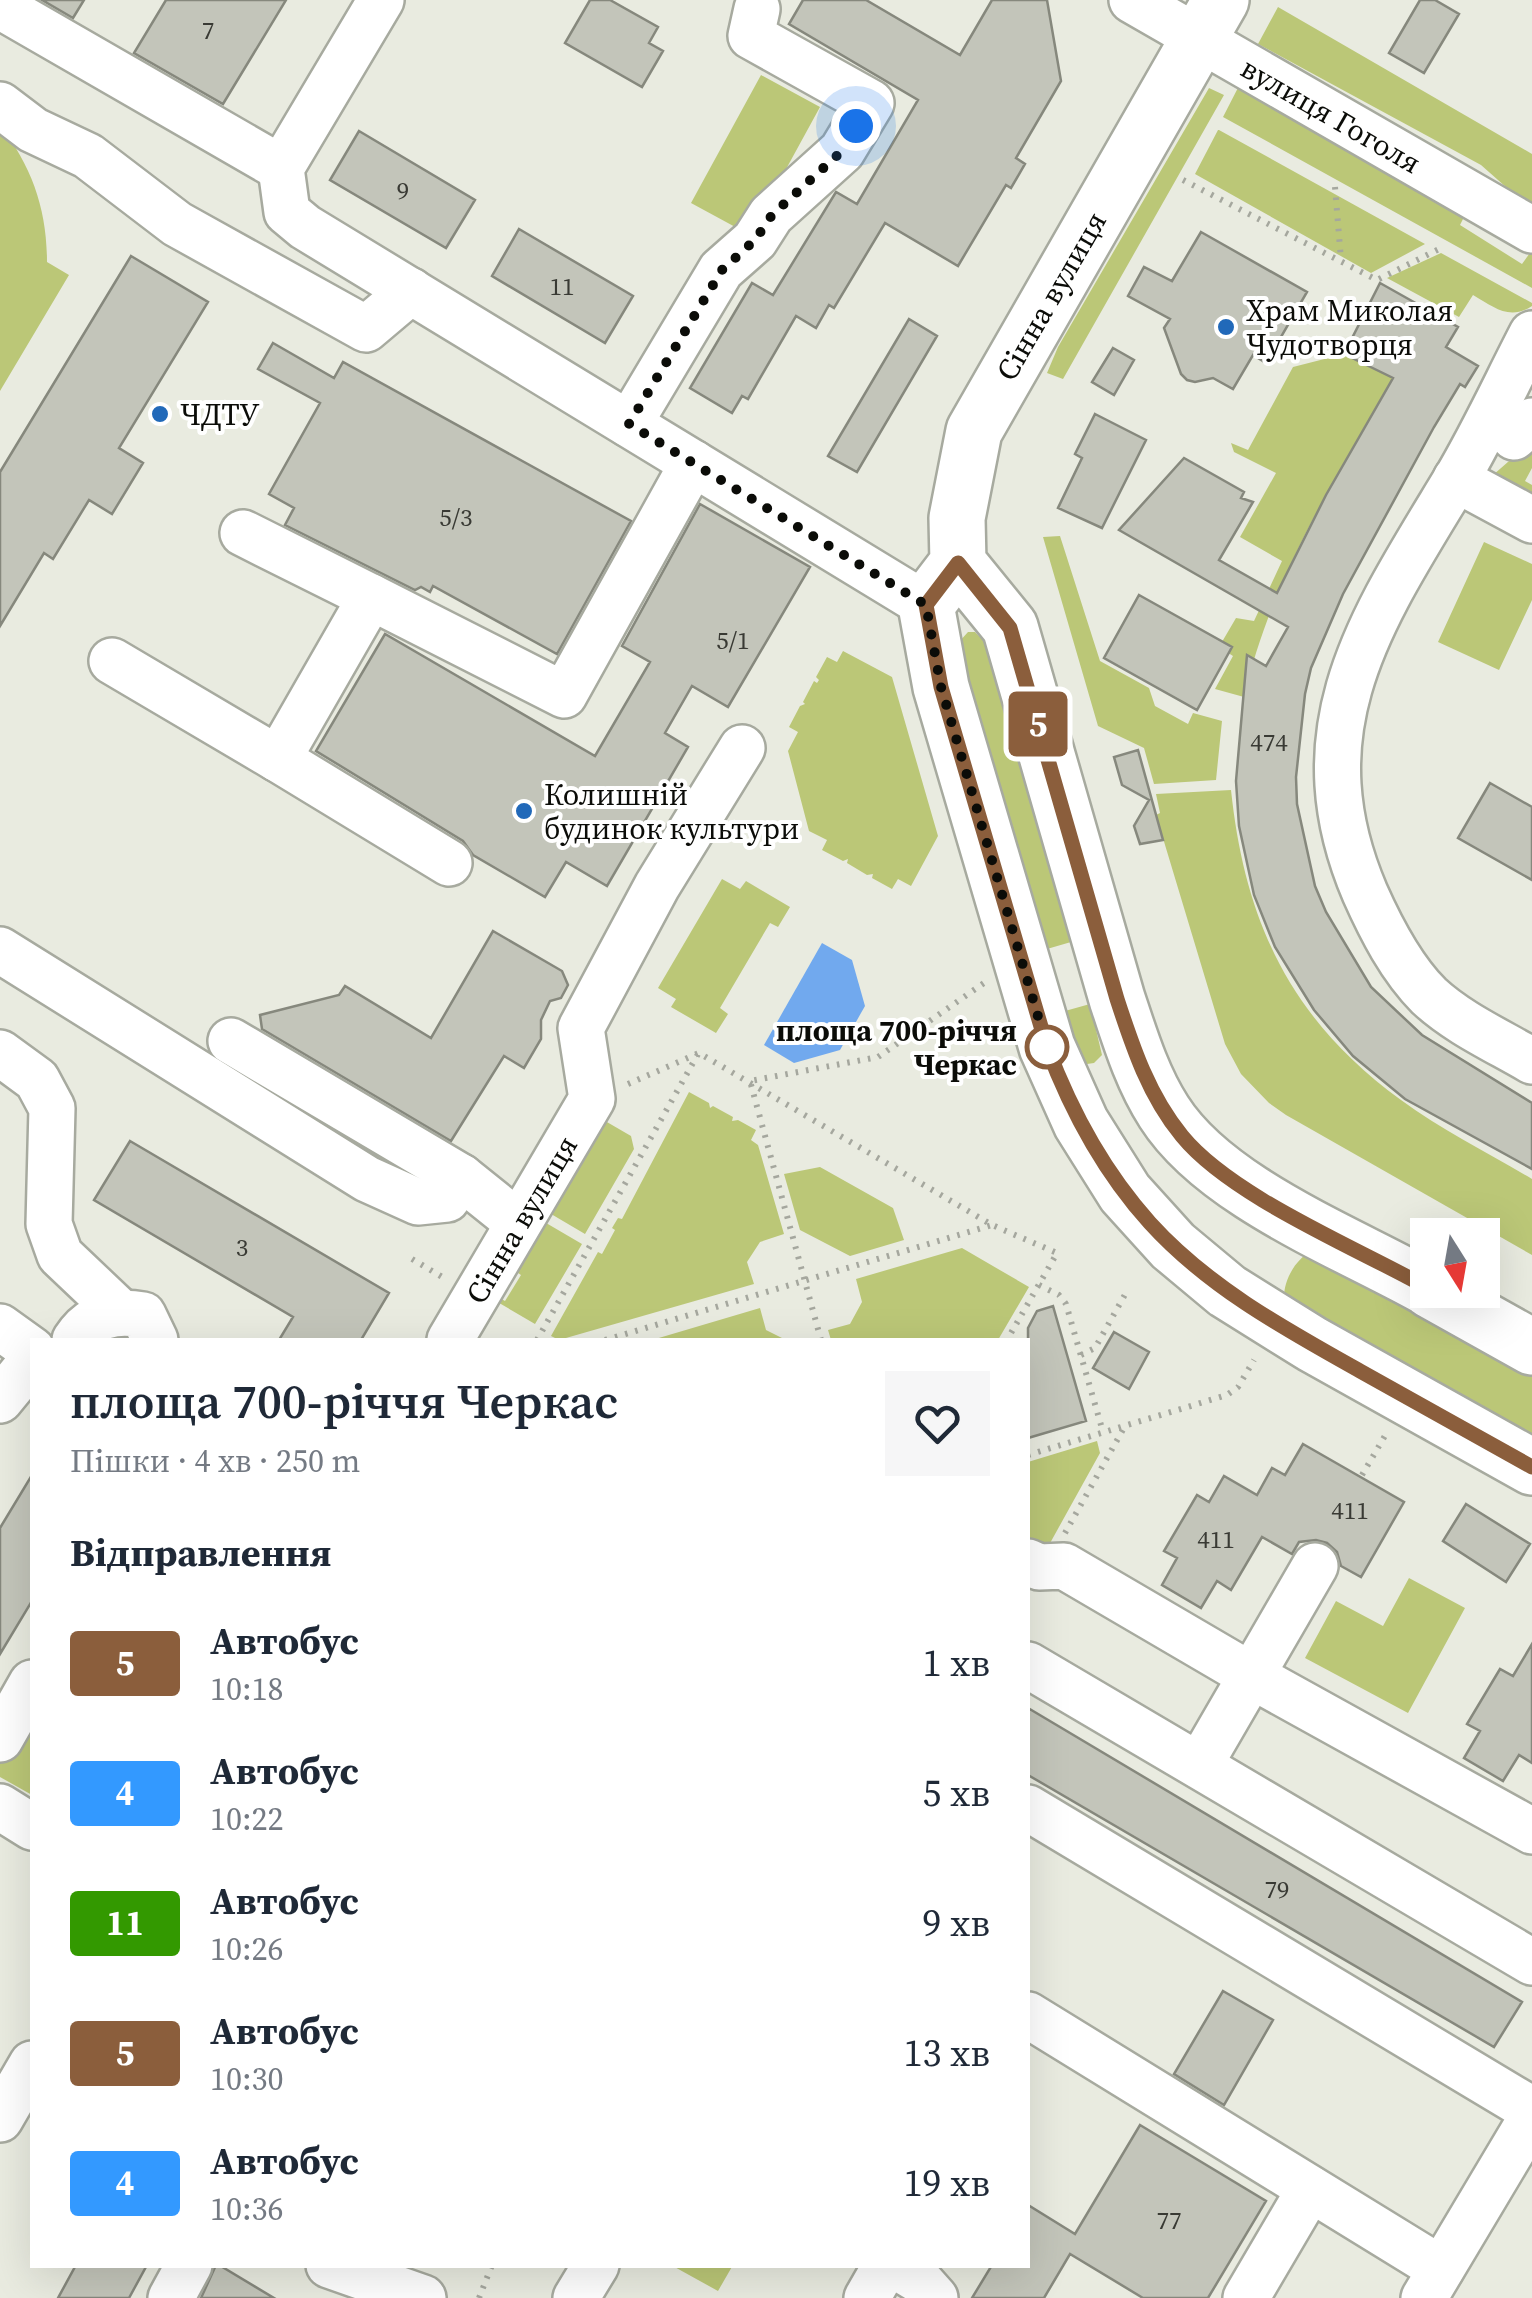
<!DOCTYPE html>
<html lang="uk">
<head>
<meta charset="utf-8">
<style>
	body { margin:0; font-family:"Source Serif 4",serif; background:#f6f6f7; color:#1f2937; height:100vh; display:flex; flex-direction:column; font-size:38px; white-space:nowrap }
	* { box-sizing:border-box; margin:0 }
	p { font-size:32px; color:#747a83 }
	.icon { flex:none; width:55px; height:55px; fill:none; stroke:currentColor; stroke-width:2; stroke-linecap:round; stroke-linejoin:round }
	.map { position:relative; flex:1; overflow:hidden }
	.drawer { position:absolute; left:30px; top:1338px; width:1000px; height:930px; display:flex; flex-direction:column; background:#fff; border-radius:0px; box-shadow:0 10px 40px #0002 }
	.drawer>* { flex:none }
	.badge { padding:0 20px; border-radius:8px; font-size:35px; line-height:65px }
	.needle { width:65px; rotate:169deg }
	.buttons { position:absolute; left:1410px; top:1218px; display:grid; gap:20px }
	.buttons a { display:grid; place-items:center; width:90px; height:90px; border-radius:0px; background:#fff; box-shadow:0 10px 40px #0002; font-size:50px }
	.you { position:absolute; width:50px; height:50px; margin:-25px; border:8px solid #fff; border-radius:50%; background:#1a73e8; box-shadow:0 0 0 15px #1a73e833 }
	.map>.badge { position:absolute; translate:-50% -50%; box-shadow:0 0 0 5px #fff }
	h2 { padding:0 40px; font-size:38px; line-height:90px }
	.round { display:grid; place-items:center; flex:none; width:105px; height:105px; border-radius:0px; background:#f6f6f7 }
	.headline { display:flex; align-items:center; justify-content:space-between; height:170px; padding:0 40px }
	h1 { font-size:48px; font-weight:600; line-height:75px }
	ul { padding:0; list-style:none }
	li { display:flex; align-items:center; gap:30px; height:130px; padding:0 40px }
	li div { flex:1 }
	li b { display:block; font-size:38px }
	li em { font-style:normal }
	li .badge { min-width:110px; font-weight:700; text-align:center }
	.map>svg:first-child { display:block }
	.green { fill:#bbc777 }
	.water { fill:#71a9ee }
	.building { fill:#c3c5ba; stroke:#86887d; stroke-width:2.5 }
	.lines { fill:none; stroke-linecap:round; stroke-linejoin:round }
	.minor-casing { stroke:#a7aa9f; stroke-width:50 }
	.major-casing { stroke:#a7aa9f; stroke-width:60 }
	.path { stroke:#a5a79e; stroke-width:6; stroke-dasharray:2.5 8; stroke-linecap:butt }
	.minor { stroke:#fff; stroke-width:45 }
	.major { stroke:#fff; stroke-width:55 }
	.line-casing { stroke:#fff; stroke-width:22 }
	.line { stroke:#8b5e3c; stroke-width:15 }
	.walk { stroke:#0b0c08; stroke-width:10; stroke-dasharray:0 18 }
	.poi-dot { fill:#2169b9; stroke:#fff; stroke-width:4 }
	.stop-dot { fill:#fff; stroke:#8b5e3c; stroke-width:5 }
	.labels { text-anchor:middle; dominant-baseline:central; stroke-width:8; stroke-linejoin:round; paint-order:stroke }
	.number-label { font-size:25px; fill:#393a34 }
	.street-label { font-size:30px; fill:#0b0c08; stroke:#fff }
	.poi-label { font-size:30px; fill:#0b0c08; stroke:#fff; text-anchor:start }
	.stop-label { font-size:30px; font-weight:bold; fill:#0b0c08; stroke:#fff; text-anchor:end }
</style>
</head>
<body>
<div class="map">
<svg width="1532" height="2298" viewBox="0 0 1532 2298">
	<rect width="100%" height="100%" fill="#e9ebe0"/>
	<!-- green -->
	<path class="green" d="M1278 7 1532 154V210L1481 165 1258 44Z
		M761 75 820 107 750 235 691 203Z
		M1242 80 1470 205 1460 225 1522 264 1532 250V288L1223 117Z
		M1209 88 1224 95 1063 379 1047 373 1058 347Z
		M0 125C32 167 47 209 47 262L69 275 0 391Z
		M1218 130H1219L1425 244 1371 273 1195 174Z
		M1441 253 1532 303V306C1509 321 1494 307 1473 295L1459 317 1387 278Z
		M1344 354 1393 378C1334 480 1271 580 1244 697L1215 689 1233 656 1219 647 1236 618 1254 621 1282 561 1240 537 1276 473 1234 452 1231 443 1248 450 1293 367Z
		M1532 441V468L1525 481 1532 485V508L1485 482Z
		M1060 536 1100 661 1149 688 1155 706 1188 724 1193 713 1222 721 1216 780 1154 784 1144 748 1098 726 1043 537Z
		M1484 542 1532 564V600L1499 670 1438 642Z
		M968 632H975L984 641 1071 942 1047 949 960 649 959 642Z
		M843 651 892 677 938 836 911 886 898 879 892 889 872 878 873 874 867 875 847 863 848 859 843 861 822 850 827 840 809 831 788 751 798 732 789 727 800 706 805 704 803 702 814 681 817 683 819 680 816 677 827 657 837 662Z
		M1231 790C1245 923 1291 1020 1401 1100 1442 1130 1488 1153 1532 1179V1255L1286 1115 1269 1103 1241 1074 1225 1044 1156 815 1160 813 1156 794Z
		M722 879 740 889 746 881 790 907 778 927 770 923 720 1008 728 1014 716 1033 671 1007 676 999 658 988Z
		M1090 1004 1102 1055 1094 1063 1087 1064 1079 1056 1065 1011Z
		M689 1092 709 1103 710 1108 713 1106 733 1117 732 1121 738 1120 756 1130 751 1140 758 1145 784 1234 760 1242 747 1262 754 1284 559 1340 551 1336 598 1252 602 1254 615 1230 612 1228 618 1218 622 1219Z
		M600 1118 631 1136 634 1149 585 1234 546 1211Z
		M820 1167 893 1208 904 1240 850 1256 800 1230 784 1174Z
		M541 1220 582 1244 535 1324 494 1300 496 1296 505 1301 521 1275 512 1269Z
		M962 1248 1029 1287 998 1340H831L828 1330 850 1324 862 1302 856 1279Z
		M1311 1251 1532 1366V1446L1284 1300C1283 1281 1295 1260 1311 1251Z
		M760 1308 766 1330 786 1340H652Z
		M1097 1441 1100 1453 1044 1554 1028 1545V1462Z
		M1409 1578 1465 1608 1408 1713 1305 1658 1336 1601 1383 1626Z
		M32 1683V1795L0 1777V1739Z
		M671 2265H733L718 2291Z"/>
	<!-- water -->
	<path class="water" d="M822 943 852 960 865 1006 840 1050 794 1063 764 1045Z"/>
	<!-- building -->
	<path class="building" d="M42 0H84L73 18Z
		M166 0H286L223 104 134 53Z
		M590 0H610L658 27 649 43 663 51 642 87 565 43Z
		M803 0H866L960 55 992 0H1047L1061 81 1016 158 1025 164 1011 188 1006 185 958 266 885 223 834 308 829 305 816 328 796 316 748 399 742 396 732 413 690 388 752 283 773 295 836 192 857 204 918 100 789 24Z
		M1420 0H1435L1459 14 1424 73 1389 53Z
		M359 131 475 200 446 248 330 180Z
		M519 229 633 296 605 343 492 276Z
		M1201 232 1307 292 1266 363 1253 355 1233 389 1213 378 1195 382 1187 380 1181 374 1164 328 1170 319 1128 296 1144 267 1172 281Z
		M131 256 208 302 119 448 143 463 112 514 89 500 53 559 44 553 0 626V472Z
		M1380 283 1458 327 1446 347 1478 366 1465 387 1460 384 1434 427 1343 594 1311 668 1305 694 1296 777 1297 804 1315 886 1326 912 1371 987 1422 1035 1532 1103V1169L1405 1099 1353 1056 1314 1010 1275 947 1254 895 1239 826 1236 781 1247 655 1266 666 1288 627 1119 530 1184 458 1244 492 1241 498 1253 502 1219 560 1277 593 1326 495 1393 378 1344 354Z
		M909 319 937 336 857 472 828 456Z
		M273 343 334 378 343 362 631 521 557 654 433 586 430 592 421 587 415 590 285 525 294 508 269 494 320 403 258 369Z
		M1113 348 1134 360 1114 395 1092 382Z
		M1095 414 1146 440 1102 528 1058 508 1082 458 1075 454Z
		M700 504 810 567 728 707 692 686 665 733 688 747 607 886 566 862 545 897 473 855 463 841 316 751 385 634 595 756 650 662 622 646Z
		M1139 595 1232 647 1197 710 1104 658Z
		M1138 750 1163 840 1140 844 1134 826 1149 800 1122 785 1114 757Z
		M1490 783 1532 807V880L1458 838Z
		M493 931 562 971 568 985 561 998 550 1001 541 1020V1039L524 1068 504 1056 451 1141 262 1029 260 1015 339 995 345 986 431 1038Z
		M130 1141 389 1293 361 1340H279L293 1317 94 1200Z
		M1053 1306 1086 1421 1028 1438V1328L1037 1311Z
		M1114 1332 1149 1352 1129 1389 1093 1368Z
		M1303 1444 1404 1502 1361 1577 1341 1566 1337 1552 1327 1543 1316 1540 1299 1542 1292 1554 1262 1537 1231 1590 1217 1581 1201 1608 1162 1585 1177 1558 1164 1551 1197 1495 1209 1502 1224 1476 1257 1495 1272 1468 1285 1475Z
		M32 1475V1601L0 1654V1528Z
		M1466 1504 1530 1544 1506 1582 1443 1541Z
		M1532 1644V1763L1519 1755 1503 1781 1464 1758 1480 1731 1467 1724 1500 1669 1513 1676Z
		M1028 1708 1522 2002 1494 2047 1028 1775Z
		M1223 1991 1273 2020 1224 2105 1174 2074Z
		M1140 2125 1266 2201 1208 2298H1143L1070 2254 1044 2298H972L992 2265H1028V2205L1075 2234Z
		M76 2265H147L129 2298H58Z
		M216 2265H219L274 2298H201Z"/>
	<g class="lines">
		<!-- minor casing -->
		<g class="minor-casing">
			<g id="minor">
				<path d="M381 0 281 168 287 212 305 227 926 605"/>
				<path id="s1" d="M1132 0 1532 230"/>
				<path d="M0 6 281 168"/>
				<path d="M0 105 33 130 88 156 177 224 366 329 411 291"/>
				<path d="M1532 334C1506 384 1483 435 1454 483 1371 620 1295 729 1365 893 1381 929 1401 968 1429 996 1458 1023 1498 1041 1532 1061"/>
				<path d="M629 424 721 270 755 240 771 215 842 151 871 103 751 36 757 9"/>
				<path d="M1514 437 1532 421"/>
				<path d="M1456 479 1532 520"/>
				<path d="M243 533 371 597"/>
				<path d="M112 661 278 759"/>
				<path d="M449 863 278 759 371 597 564 695 693 463"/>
				<path d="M0 950 367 1179 418 1202 447 1199 461 1177"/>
				<path d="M231 1041 461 1177 517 1222"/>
				<path d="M0 1053 37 1080 52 1108 49 1224 60 1255 119 1311"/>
				<path d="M0 1327 32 1350"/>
				<path d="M75 1340C91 1315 115 1310 143 1315L155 1340"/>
				<path id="s2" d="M450 1340 592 1099 581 1028 657 886 742 748"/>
				<path d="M0 1400 32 1361"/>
				<path d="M1028 1562 1039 1567 1064 1566 1252 1676 1532 1831"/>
				<path d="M1028 1665 1532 1962"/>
				<path d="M0 1739 32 1683"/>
				<path d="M1200 1764 1315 1566"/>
				<path d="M0 1807 32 1827"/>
				<path d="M1028 1808 1532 2110"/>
				<path d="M1028 2015 1441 2269"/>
				<path d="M0 2119 32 2064"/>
				<path d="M329 2265 423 2298"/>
				<path d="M894 2265 919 2280 935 2298"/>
				<path d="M171 2298 189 2265"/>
				<path d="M576 2298 596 2265"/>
				<path d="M867 2298 886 2265"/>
				<path d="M1246 2298 1310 2189"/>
				<path d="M1424 2298 1532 2117"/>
			</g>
		</g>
		<!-- major casing -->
		<g class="major-casing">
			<path id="major" d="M1221 0 974 431 957 518 958 563 926 605 941 687 1047 1047 1081 1123 1125 1193 1173 1246 1227 1291 1312 1344 1532 1467
				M958 563 1010 627 1117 999C1130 1038 1142 1078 1164 1112 1215 1192 1346 1242 1428 1288
				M1430 1290 1532 1347"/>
		</g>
		<!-- path -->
		<path class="path" d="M1183 180 1377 280 1443 247
			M1335 187 1341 260
			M628 1084 699 1053 992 1225 1057 1253 1007 1340
			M412 1259 444 1278
			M1039 1285 1059 1295 1066 1304 1103 1432
			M537 1340 698 1054
			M605 1340 992 1225
			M821 1340 750 1081 878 1057 984 983
			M1081 1355 1095 1348 1127 1291
			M1028 1455 1227 1395 1238 1387 1254 1360
			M1362 1475 1386 1434
			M1065 1533 1125 1426
			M479 2298 492 2265"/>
		<!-- minor -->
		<use href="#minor" class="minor"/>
		<!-- major -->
		<use href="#major" class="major"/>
	</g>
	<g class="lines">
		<!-- line casing -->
		<g class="line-casing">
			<path id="line" d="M1428 1288C1357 1248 1232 1197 1182 1136 1149 1096 1133 1048 1117 999L1010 628 958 563 926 605 941 687 1047 1047C1071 1111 1104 1172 1150 1223 1208 1287 1285 1329 1360 1371 1417 1403 1475 1435 1532 1467"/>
		</g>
		<!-- line -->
		<use href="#line" class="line"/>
		<!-- walk -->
		<path class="walk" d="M856 126 842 151 772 215 755 240 722 270 629 424 926 605 941 687 1047 1047"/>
	</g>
	<!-- markers -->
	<g class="poi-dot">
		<circle cx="1226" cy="327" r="10"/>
		<circle cx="160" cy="414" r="10"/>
		<circle cx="524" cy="811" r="10"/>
	</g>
	<circle class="stop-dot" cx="1047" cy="1047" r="20"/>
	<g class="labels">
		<!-- number labels -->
		<g class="number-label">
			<text x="208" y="30">7</text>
			<text x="403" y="190">9</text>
			<text x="562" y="286">11</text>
			<text x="456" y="517">5/3</text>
			<text x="733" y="640">5/1</text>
			<text x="1269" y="742">474</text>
			<text x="242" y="1247">3</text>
			<text x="1350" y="1510">411</text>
			<text x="1216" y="1539">411</text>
			<text x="1277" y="1889">79</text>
			<text x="1169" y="2220">77</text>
		</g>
		<!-- street labels -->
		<g class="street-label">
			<text stroke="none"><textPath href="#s1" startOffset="230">вулиця Гоголя</textPath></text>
			<text transform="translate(1051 296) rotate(-60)">Сінна вулиця</text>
			<text stroke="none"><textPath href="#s2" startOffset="140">Сінна вулиця</textPath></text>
		</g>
		<!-- poi labels -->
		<g class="poi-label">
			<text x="1246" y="310">Храм Миколая<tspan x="1246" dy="34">Чудотворця</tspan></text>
			<text x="180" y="414">ЧДТУ</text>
			<text x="544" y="794">Колишній<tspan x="544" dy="34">будинок культури</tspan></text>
		</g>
		<!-- stop labels -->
		<g class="stop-label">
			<text x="1017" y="1030">площа 700-річчя<tspan x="1017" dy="34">Черкас</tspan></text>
		</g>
	</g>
</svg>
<div class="buttons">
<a><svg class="needle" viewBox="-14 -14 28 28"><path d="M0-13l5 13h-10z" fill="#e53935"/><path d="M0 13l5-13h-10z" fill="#747a83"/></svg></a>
</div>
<div class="you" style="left:856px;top:126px"></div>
<b class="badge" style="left:1038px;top:724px;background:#8b5e3c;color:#fff">5</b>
<section class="drawer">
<div class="headline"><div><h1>площа 700-річчя Черкас</h1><p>Пішки · 4 хв · 250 m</p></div><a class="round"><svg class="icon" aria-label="heart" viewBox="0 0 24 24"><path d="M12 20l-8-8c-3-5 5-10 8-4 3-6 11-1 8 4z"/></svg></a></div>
<h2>Відправлення</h2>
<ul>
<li><span class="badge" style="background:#8b5e3c;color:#fff">5</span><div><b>Автобус</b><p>10:18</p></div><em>1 хв</em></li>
<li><span class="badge" style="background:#39f;color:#fff">4</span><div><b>Автобус</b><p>10:22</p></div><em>5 хв</em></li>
<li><span class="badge" style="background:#390;color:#fff">11</span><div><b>Автобус</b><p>10:26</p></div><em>9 хв</em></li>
<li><span class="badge" style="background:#8b5e3c;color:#fff">5</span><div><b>Автобус</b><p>10:30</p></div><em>13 хв</em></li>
<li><span class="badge" style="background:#39f;color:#fff">4</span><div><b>Автобус</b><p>10:36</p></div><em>19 хв</em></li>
</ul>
</section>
</div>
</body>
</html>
